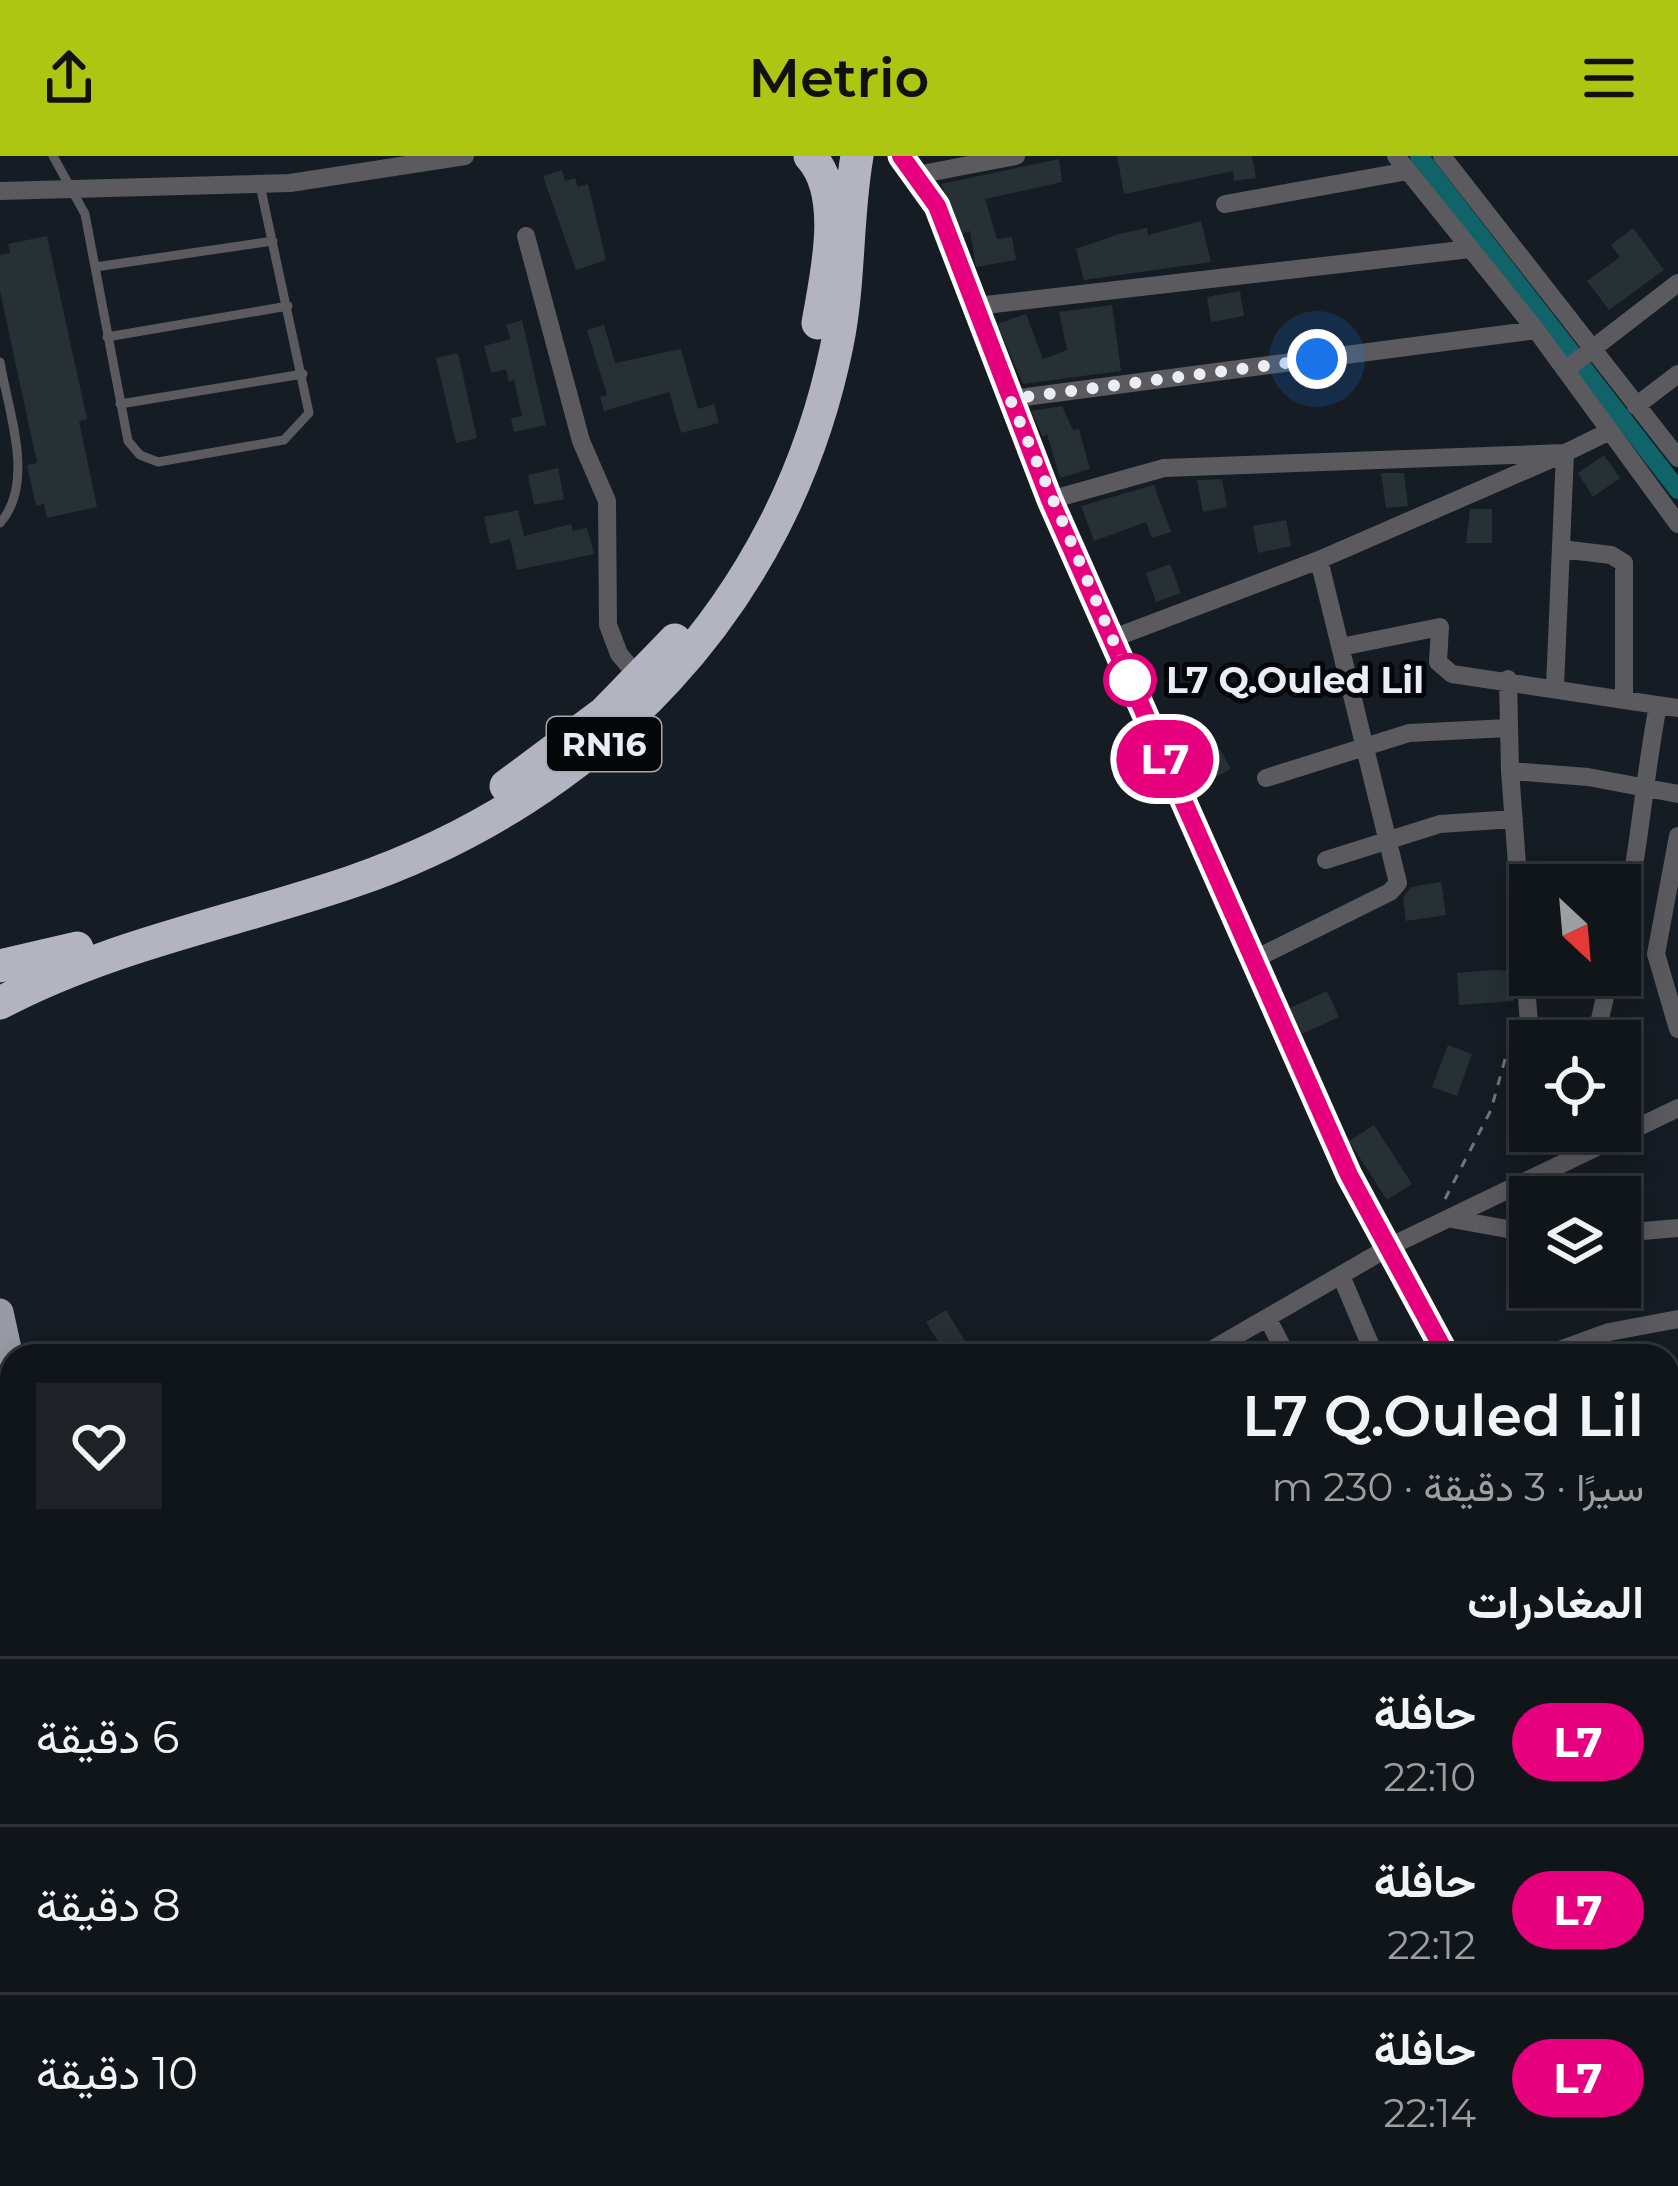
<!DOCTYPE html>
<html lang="ar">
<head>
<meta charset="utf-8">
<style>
	body { margin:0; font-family:Montserrat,Vazirmatn,sans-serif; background:#1e2227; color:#f1f3f6; direction:rtl; height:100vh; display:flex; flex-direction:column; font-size:45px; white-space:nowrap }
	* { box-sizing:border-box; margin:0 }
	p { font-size:39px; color:#9c9fa2 }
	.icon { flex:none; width:66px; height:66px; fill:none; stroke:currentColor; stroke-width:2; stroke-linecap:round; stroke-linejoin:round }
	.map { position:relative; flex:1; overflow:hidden; direction:ltr }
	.sheet { position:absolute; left:0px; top:1188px; width:1680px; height:843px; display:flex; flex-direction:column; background:#10151a; border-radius:36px 36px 0 0; box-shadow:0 6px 30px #0003,0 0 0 3px #303439; direction:rtl }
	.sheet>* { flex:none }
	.badge { padding:0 24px; border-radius:39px; font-size:42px; line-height:78px }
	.needle { width:78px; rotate:154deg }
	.controls { position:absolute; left:1509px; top:708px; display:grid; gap:24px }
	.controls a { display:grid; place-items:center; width:132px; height:132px; border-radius:0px; background:#10151a; box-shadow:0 6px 30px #0003,0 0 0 3px #303439; font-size:60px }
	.you { position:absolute; width:60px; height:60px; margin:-30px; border:9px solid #fff; border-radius:50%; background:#1a73e8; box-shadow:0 0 0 18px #1a73e833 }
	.map>.badge { position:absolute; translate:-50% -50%; box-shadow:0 0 0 6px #fff }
	h2 { padding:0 36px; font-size:45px; line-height:108px }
	.round { display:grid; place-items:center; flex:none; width:126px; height:126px; border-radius:0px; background:#1e2227 }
	.headline { display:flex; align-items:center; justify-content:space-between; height:204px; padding:0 36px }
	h1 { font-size:57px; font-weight:600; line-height:90px }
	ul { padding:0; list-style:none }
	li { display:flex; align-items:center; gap:36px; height:168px; padding:0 36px; border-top:3px solid #303439 }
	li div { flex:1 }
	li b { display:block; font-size:45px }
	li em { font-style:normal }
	li .badge { min-width:132px; font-weight:700; text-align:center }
	header { display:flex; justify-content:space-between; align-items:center; height:156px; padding:0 36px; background:#acc612; color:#111; font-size:54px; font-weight:600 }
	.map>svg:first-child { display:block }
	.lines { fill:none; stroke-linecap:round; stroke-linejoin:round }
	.canal { stroke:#106368; stroke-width:18 }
	.building { fill:#263035 }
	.path { stroke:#70757c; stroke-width:3; stroke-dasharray:9 9; stroke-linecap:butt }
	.lane { stroke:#5a5a5f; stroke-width:9 }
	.street { stroke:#5a5a5f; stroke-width:18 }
	.primary { stroke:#9a9aa4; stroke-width:27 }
	.highway { stroke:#b3b4c0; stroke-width:33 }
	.line-casing { stroke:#fff; stroke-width:27 }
	.line { stroke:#e6007e; stroke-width:18 }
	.walk { stroke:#eaeef4; stroke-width:12; stroke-dasharray:0 21.6 }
	.stop-dot { fill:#fff; stroke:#e6007e; stroke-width:6 }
	.labels { text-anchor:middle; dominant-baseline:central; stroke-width:10; stroke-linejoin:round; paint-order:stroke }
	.shield { fill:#050609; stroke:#a5a8ae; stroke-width:3 }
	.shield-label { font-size:33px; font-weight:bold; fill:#eaeef4 }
	.stop-label { font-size:36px; font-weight:bold; fill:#eaeef4; stroke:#050609; text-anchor:start }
</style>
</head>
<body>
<header><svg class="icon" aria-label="menu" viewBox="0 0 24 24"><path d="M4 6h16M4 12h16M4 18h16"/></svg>Metrio<svg class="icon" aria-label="share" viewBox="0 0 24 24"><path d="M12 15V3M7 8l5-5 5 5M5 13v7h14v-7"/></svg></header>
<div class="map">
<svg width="1678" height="2030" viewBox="0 0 1678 2030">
	<rect width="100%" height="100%" fill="#161c23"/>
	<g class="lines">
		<!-- canal -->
		<path class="canal" d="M1419 0 1678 334"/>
	</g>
	<!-- building -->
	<path class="building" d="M1117 0H1252L1256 22 1234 25 1233 15 1124 38Z
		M1059 3 1062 26 985 43 997 83 1012 81 1016 104 976 111 970 75 962 78 941 28Z
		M562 14 565 25 575 22 578 31 588 28 606 104 576 114 543 20Z
		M1201 65 1211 106 1084 124 1076 93 1119 78 1147 72 1148 79Z
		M1633 72 1664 114 1609 154 1587 125 1620 101 1611 89Z
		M47 80 87 263 79 265 97 351 47 362 44 348 36 350 27 309 37 307 0 135V99L10 97 8 88Z
		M1240 135 1244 160 1211 166 1207 141Z
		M1112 149 1121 215 1023 228 997 168 1026 158 1043 203 1067 194 1059 156Z
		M522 164 546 269 514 276 511 262 522 260 514 224 509 226 506 213 491 217 484 190 511 183 506 169Z
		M604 169 615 207 681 193 698 253 714 248 719 267 681 277 669 236 604 255 600 241 607 239 587 174Z
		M458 197 477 282 456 287 436 202Z
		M1062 250 1073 274 1079 273 1090 313 1060 322 1047 278 1043 281 1031 255Z
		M1604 299 1620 322 1593 341 1578 317Z
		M558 312 564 343 534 349 528 319Z
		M1381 317H1404L1408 350 1386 352Z
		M1222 323 1227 351 1203 356 1197 324Z
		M1154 329 1171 376 1152 382 1146 366 1094 385 1081 350Z
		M1470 353H1492V387H1466Z
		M518 354 524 380 571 368 573 375 587 372 594 398 517 414 510 383 490 388 484 361Z
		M1286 364 1291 390 1258 397 1253 370Z
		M1170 408 1181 437 1156 446 1146 417Z
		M1220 593 1231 613 1197 631 1186 611Z
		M1441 726 1446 759 1406 765 1403 742 1411 731Z
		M1494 814 1511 815 1514 845 1459 849 1457 817Z
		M1327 835 1339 861 1302 878 1290 852Z
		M1448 889 1472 898 1457 940 1432 931Z
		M1374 969 1412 1028 1387 1044 1349 985Z
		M946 1154 974 1200H947L926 1166Z"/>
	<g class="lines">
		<!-- path -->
		<path class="path" d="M1445 1043 1491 954 1507 896 1521 888
			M1462 2030 1463 2019"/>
		<!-- lane -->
		<path class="lane" d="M53 0 85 58 128 285 140 299 158 306 284 284 309 257 260 29
			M95 111 273 85
			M107 181 288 150
			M0 206C8 255 36 327 0 367
			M120 248 303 218
			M477 2019 485 2030
			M334 2030 339 2019"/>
		<!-- street -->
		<path class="street" d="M901 0 937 50 1050 344 1349 1019 1447 1200
			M1396 0 1536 174 1678 368
			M1442 0 1678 302
			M917 19 1016 0
			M0 35 290 27 465 0
			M1225 48 1408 15
			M526 80 581 285 607 345 608 469 619 498 640 523
			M977 150 1470 93
			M1565 214 1678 127
			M1010 243 1536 174
			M1636 250 1678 218
			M1050 344 1164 312 1565 297
			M1561 393 1611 399 1624 407V541
			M1111 483 1319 404 1556 301
			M1341 491 1440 471 1438 506 1452 518 1678 552
			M1508 523 1510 615 1529 868 1540 885
			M1555 531 1565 297 1610 275
			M1510 615 1588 621 1678 638
			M1266 622 1409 577 1508 572
			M1678 680 1656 798 1678 873
			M1326 704 1440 668 1514 663
			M1620 781C1639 704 1643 627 1658 549
			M1253 804 1390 736 1398 727 1319 404
			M1595 885 1610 819
			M1567 1003 1574 975
			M1452 1063 1530 1077
			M1620 1077 1678 1072
			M1342 1122 1375 1200
			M1268 1163 1287 1200
			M1201 1200 1391 1090 1678 952
			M1543 1200 1609 1176 1678 1163
			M1668 1348 1678 1345
			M0 1566 12 1571
			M1668 1658 1678 1678
			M1668 1785 1678 1780
			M1668 1831 1678 1853"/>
		<!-- primary -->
		<path class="primary" d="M0 1156 12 1211
			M0 1266 12 1322
			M285 2019 303 2030
			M170 2030 171 2019
			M193 2030 211 2019"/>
		<!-- highway -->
		<path class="highway" d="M810 0C846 39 826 120 818 167
			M506 630 604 557 675 484
			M0 810 77 792
			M0 847C110 789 234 766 351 726 599 641 784 449 837 189 850 126 846 62 857 0"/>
	</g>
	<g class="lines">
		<!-- line casing -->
		<g class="line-casing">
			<path id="line" d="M901 0 937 50 1050 344 1349 1019 1447 1200"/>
		</g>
		<!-- line -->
		<use href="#line" class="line"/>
		<!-- walk -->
		<path class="walk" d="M1130 524 1010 243 1317 203"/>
	</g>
	<!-- markers -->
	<circle class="stop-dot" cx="1130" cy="524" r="24"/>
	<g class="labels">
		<!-- shield labels -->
		<rect class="shield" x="547" y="561" width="114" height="54" rx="9"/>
		<g class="shield-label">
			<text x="604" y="588">RN16</text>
		</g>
		<!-- stop labels -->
		<g class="stop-label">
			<text x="1166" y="524">L7 Q.Ouled Lil</text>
		</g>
	</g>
</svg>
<div class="controls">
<a><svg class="needle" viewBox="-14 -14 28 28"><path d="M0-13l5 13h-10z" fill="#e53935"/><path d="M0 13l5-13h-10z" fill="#9c9fa2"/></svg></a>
<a><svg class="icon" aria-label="locate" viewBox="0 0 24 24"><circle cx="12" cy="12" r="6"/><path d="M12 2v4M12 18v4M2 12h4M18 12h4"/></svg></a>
<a><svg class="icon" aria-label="layers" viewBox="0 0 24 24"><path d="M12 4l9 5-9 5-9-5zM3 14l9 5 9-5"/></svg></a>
</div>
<div class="you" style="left:1317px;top:203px"></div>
<b class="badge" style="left:1165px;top:603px;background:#e6007e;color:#fff">L7</b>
<section class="sheet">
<div class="headline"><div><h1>L7 Q.Ouled Lil</h1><p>سيرًا · 3 دقيقة · 230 m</p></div><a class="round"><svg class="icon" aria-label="heart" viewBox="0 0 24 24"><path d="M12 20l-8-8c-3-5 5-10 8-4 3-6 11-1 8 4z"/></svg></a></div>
<h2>المغادرات</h2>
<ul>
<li><span class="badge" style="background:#e6007e;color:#fff">L7</span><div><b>حافلة</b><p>22:10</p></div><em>6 دقيقة</em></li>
<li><span class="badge" style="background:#e6007e;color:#fff">L7</span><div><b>حافلة</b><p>22:12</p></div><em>8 دقيقة</em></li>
<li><span class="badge" style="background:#e6007e;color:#fff">L7</span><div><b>حافلة</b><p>22:14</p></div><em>10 دقيقة</em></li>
</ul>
</section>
</div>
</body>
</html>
